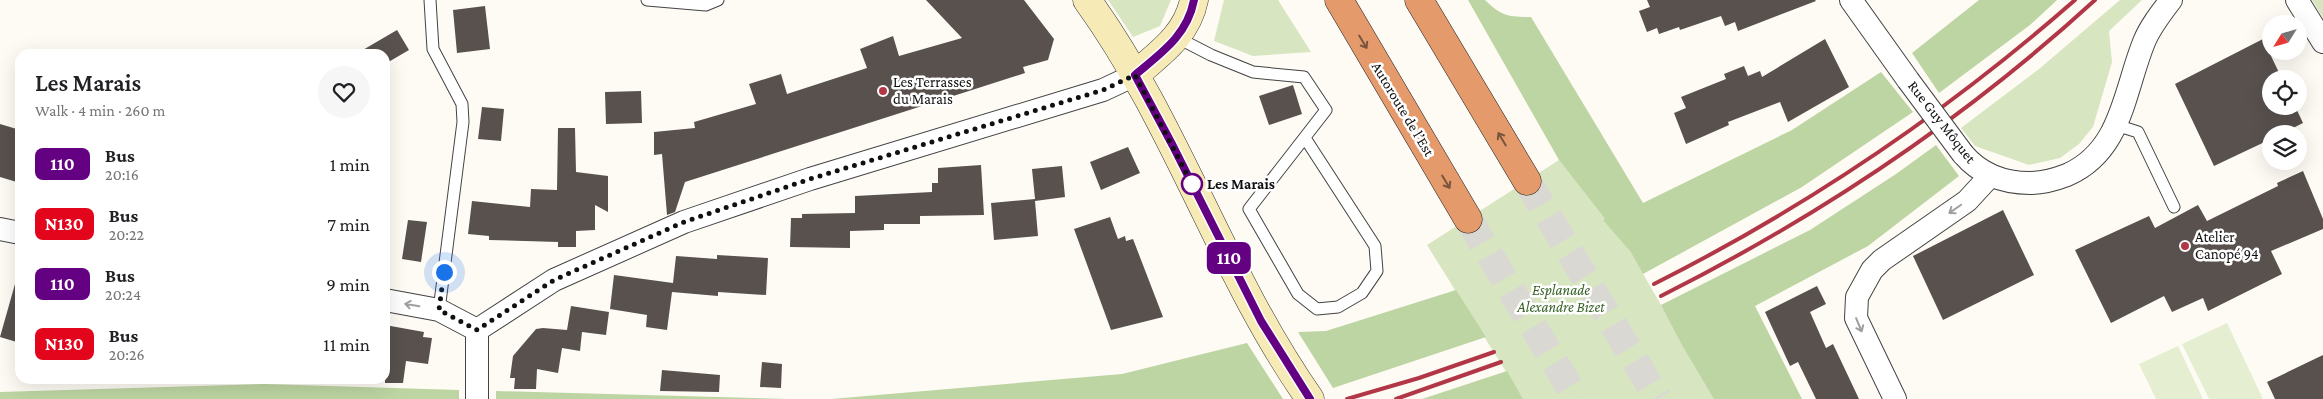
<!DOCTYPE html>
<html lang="en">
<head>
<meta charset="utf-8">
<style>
	body { margin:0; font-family:"Crimson Pro",serif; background:#f6f6f6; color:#202124; height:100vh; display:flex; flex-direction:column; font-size:19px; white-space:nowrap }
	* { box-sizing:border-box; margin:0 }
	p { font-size:16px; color:#757577 }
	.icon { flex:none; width:28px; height:28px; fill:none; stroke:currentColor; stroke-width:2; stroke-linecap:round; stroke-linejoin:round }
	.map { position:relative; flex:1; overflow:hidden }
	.sheet { position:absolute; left:15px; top:49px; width:375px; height:335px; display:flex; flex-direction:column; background:#fff; border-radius:15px; box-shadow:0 5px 20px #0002 }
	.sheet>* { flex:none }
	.badge { padding:0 10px; border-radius:8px; font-size:18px; line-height:32px }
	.needle { width:32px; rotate:233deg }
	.buttons { position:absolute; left:2262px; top:15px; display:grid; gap:10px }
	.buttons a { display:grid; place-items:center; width:45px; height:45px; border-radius:50%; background:#fff; box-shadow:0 5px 20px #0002; font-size:25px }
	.you { position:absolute; width:25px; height:25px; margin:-12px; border:4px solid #fff; border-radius:50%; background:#1a73e8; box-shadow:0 0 0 8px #1a73e833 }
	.map>.badge { position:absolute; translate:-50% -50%; box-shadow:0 0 0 2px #fff }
	.round { display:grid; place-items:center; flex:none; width:52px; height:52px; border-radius:26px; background:#f6f6f6 }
	.head { display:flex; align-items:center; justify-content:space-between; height:85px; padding:0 20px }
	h1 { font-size:24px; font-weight:600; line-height:38px }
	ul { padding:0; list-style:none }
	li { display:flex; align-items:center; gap:15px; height:60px; padding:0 20px }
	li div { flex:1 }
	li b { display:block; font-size:19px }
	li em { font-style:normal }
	li .badge { min-width:55px; font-weight:700; text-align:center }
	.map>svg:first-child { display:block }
	.green { fill:#d7e6c1 }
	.forest { fill:#bdd5a2 }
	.pitch { fill:#e6eed2 }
	.building { fill:#58514e }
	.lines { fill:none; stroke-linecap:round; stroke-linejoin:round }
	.motorway-tunnel { stroke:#dad8d3; stroke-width:28; stroke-dasharray:28 14; stroke-linecap:butt }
	.service-casing { stroke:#434343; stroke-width:13 }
	.minor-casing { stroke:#434343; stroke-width:24 }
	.secondary-casing { stroke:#323232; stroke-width:29 }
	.motorway-casing { stroke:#212121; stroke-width:29 }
	.service { stroke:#fff; stroke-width:11 }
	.minor { stroke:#fff; stroke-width:22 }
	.secondary { stroke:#f6eab7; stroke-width:28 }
	.motorway { stroke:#e59a6c; stroke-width:28 }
	.rail { stroke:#b23746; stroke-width:4 }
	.minor-bridge-casing { stroke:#434343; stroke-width:24; stroke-linecap:butt }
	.minor-bridge { stroke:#fff; stroke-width:22 }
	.oneway { stroke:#7a553e }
	.oneway2 { stroke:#9f9f9f }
	.line-casing { stroke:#fff; stroke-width:11 }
	.line { stroke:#640082; stroke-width:8 }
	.walk { stroke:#101010; stroke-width:5; stroke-dasharray:0 9 }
	.poi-dot { fill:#b23746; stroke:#fff; stroke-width:2 }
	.stop-dot { fill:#fff; stroke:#640082; stroke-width:2.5 }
	.labels { text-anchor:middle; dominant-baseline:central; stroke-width:5; stroke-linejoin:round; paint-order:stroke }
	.poi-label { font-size:15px; fill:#101010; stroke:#fff; text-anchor:start }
	.street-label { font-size:15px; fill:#101010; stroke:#fff }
	.stop-label { font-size:15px; font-weight:bold; fill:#101010; stroke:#fff; text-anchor:start }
	.park-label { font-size:15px; font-style:italic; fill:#386227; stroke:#fff }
</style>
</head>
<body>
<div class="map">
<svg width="2323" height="399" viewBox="0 0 2323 399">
	<rect width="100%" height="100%" fill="#fefbf5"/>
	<!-- green -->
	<path class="green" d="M1108 0H1171L1160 26 1133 37Z
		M1224 0H1278L1311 52 1253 56 1214 41Z
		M2120 0H2142L2109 31 2112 62 2093 127 2079 144 2060 158 2029 165 1975 146 1961 128 2039 69Z
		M2312 0H2323V18Z
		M1559 160 1630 251 1715 399H1523L1427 245Z"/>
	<!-- forest -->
	<path class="forest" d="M1468 0H1485C1501 16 1509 17 1531 17L1643 203 1792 130 1881 72 1913 112 1802 187 1643 274 1630 251 1603 220 1605 219 1559 160Z
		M1979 0H2057L2030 25 1939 93 1912 53Z
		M1936 145 1959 176 1868 246 1755 306 1802 399H1714L1682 345 1661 305 1810 230 1896 174Z
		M1456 290 1486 337 1333 388 1298 332 1326 331Z
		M1247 343 1283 399H831L1122 374Z
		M1507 371 1523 399H1422Z
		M265 384 459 390V399H0V392Z
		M496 391 788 399H496Z"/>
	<!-- pitch -->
	<path class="pitch" d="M2227 323 2263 399H2209L2182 344Z
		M2178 346 2203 399H2156L2139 364Z"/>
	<!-- building -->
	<path class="building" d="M926 0H1024L1054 39 1048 60 1023 67 1025 73 685 182 675 212 667 215 662 154 654 155V132L695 128 694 122 756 104 749 84 781 74 787 94 867 68 860 49 893 36 899 56 962 38Z
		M1647 0H1815L1816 1 1738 31 1735 22 1725 26 1721 16 1680 30 1679 27 1659 34 1657 28 1647 32 1639 11 1650 7Z
		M485 6 490 49 457 53 453 10Z
		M397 30 409 50 385 64V54H356Z
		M1825 39 1849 87 1788 122 1780 102 1728 122 1729 125 1686 144 1674 113 1686 108 1681 97 1726 79 1724 74 1744 66 1748 76 1760 71 1762 77Z
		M2263 39 2282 79H2271V106H2295L2303 123 2281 134H2271V139L2214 166 2175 84Z
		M1293 85 1302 114 1269 125 1259 96Z
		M641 91 642 123 606 124 605 92Z
		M482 107 504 109 501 141 478 139Z
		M0 124 20 130V183L0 177Z
		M558 128H575L576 172 608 176V212L595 205V230L576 231V247H558V242L489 240V236L468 234 472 201 530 207 531 189 557 190Z
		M1128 147 1140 173 1101 190 1090 162Z
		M981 165 984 215 920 216V224H884V230L850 231V248L790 247 791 218H802V214L855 213V196L932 192V183H938V168Z
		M1062 166 1065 197 1035 201 1038 236 994 240 991 203 1035 199 1032 169Z
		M2303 171 2323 219V229L2271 251 2282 274 2208 311 2203 298 2172 312 2164 296 2111 323 2075 250 2149 216 2155 228 2198 205 2207 221 2278 186 2277 183Z
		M2003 210 2034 275 1943 320 1913 256Z
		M1110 217 1118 239 1125 236 1126 241 1133 239 1163 317 1111 330 1074 229Z
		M408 220 427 222 421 262 402 259Z
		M717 255 768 258 766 295 718 292V296L672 292 667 330 646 327 647 315 610 309 614 275 673 283 676 256 717 259Z
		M15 284 20 285V343L0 337Z
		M1817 286 1826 304 1810 312 1826 348 1833 344 1859 399H1816L1798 362 1790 366 1765 312Z
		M571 306 609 312 606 335 582 332 580 351 562 348 558 373 537 369 536 389H514L515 378H510L513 356 536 329 543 328 567 330Z
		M385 325 424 332 423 337 432 338 428 364 406 361 403 383H385Z
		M2323 355V399H2275L2267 382Z
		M762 362 782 364 781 388 760 387Z
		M662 370 720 375 719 392 660 391Z"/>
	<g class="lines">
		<!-- motorway-tunnel -->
		<path class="motorway-tunnel" d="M1527 181 1658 399
			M1468 219 1577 399"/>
		<!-- service casing -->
		<g class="service-casing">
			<path id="service" d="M430 0 433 49 462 104 463 122 439 310
				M647 0 706 5 718 0
				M1178 38 1211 55 1253 72 1304 77 1326 110 1249 209 1298 294 1317 309 1338 307 1362 293 1377 271 1375 246 1305 138
				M2116 125 2138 132 2174 207"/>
		</g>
		<!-- minor casing -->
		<g class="minor-casing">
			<path id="minor" d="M1851 0 1908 80
				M2297 0 2323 42
				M1963 154C1980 174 2003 183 2030 183 2044 183 2054 180 2067 175 2122 151 2124 91 2144 42 2150 27 2161 13 2171 0
				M0 229 20 233
				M385 300 439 310 477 330
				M477 330 554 280 684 222 810 179 1103 90 1135 75
				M477 330V399
				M1895 399 1856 318 1857 297 1872 270 1882 260 1967 201 1990 176"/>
		</g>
		<!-- secondary casing -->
		<g class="secondary-casing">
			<path id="secondary" d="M1087 0C1177 124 1222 274 1310 399
				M1135 75C1160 53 1187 35 1194 0"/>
		</g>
		<!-- motorway casing -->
		<g class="motorway-casing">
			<path id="motorway" d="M1339 0 1468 219
				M1419 0 1527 181"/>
		</g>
		<!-- service -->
		<use href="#service" class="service"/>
		<!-- minor -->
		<use href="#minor" class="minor"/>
		<!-- secondary -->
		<use href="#secondary" class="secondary"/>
		<!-- motorway -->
		<use href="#motorway" class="motorway"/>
		<!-- rail -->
		<path class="rail" d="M1654 284C1807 207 1946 113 2075 0
			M1661 296C1818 217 1965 119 2095 0
			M1347 399 1419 378 1494 352
			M1396 399 1501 362"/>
		<!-- minor-bridge casing -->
		<g class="minor-bridge-casing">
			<path id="minor-bridge" d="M1908 80 1963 154"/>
		</g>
		<!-- minor-bridge -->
		<use href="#minor-bridge" class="minor-bridge"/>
	</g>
	<!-- one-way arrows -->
	<defs><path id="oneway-shaft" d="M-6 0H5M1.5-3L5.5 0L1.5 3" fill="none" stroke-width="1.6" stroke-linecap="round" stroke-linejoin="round" transform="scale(1.25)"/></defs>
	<g class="oneway">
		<use href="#oneway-shaft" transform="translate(1363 42) rotate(59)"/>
		<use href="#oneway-shaft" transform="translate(1502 139) rotate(-121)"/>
		<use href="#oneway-shaft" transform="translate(1446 182) rotate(59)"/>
	</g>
	<g class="oneway2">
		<use href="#oneway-shaft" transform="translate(1955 209) rotate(145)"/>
		<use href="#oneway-shaft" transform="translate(412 305) rotate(-170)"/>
		<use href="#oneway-shaft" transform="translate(1859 325) rotate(67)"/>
	</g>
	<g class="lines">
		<!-- line casing -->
		<g class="line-casing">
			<path id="line" d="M1194 0C1187 36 1161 53 1135 75L1173 146 1261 321 1310 399"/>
		</g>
		<!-- line -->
		<use href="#line" class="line"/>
		<!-- walk -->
		<path class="walk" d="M444 272 439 310 477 330 554 280 684 222 810 179 1103 90 1135 75 1192 184"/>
	</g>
	<!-- markers -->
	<g class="poi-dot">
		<circle cx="883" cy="91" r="5"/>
		<circle cx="2185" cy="246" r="5"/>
	</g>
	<circle class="stop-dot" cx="1192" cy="184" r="10"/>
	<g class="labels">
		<!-- poi labels -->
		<g class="poi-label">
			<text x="893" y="82">Les Terrasses<tspan x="893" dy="17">du Marais</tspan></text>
			<text x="2195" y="237">Atelier<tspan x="2195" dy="17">Canopé 94</tspan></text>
		</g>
		<!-- street labels -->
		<g class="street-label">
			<text transform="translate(1403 109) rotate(59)">Autoroute de l’Est</text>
			<text transform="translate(1942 122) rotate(52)">Rue Guy Môquet</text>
		</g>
		<!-- stop labels -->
		<g class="stop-label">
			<text x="1207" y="184">Les Marais</text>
		</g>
		<!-- park labels -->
		<g class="park-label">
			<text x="1561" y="290">Esplanade<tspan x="1561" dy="17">Alexandre Bizet</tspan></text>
		</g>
	</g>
</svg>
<div class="buttons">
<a><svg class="needle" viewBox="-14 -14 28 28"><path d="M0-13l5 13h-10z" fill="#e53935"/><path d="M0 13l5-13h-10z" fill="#757577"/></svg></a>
<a><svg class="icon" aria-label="locate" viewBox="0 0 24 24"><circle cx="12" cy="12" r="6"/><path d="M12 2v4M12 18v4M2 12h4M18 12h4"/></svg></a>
<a><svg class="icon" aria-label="layers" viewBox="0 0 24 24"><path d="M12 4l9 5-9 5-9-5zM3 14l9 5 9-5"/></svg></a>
</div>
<div class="you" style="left:444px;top:272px"></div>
<b class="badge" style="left:1229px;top:258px;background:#640082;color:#fff">110</b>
<section class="sheet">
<div class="head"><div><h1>Les Marais</h1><p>Walk · 4 min · 260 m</p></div><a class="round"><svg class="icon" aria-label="heart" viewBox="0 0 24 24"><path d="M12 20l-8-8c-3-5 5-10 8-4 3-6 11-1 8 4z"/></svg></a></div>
<ul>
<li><span class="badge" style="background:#640082;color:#fff">110</span><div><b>Bus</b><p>20:16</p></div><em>1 min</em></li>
<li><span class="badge" style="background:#e3051c;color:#fff">N130</span><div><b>Bus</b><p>20:22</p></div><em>7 min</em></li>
<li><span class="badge" style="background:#640082;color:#fff">110</span><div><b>Bus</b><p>20:24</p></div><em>9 min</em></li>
<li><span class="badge" style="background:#e3051c;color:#fff">N130</span><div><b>Bus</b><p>20:26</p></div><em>11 min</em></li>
</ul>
</section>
</div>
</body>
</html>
